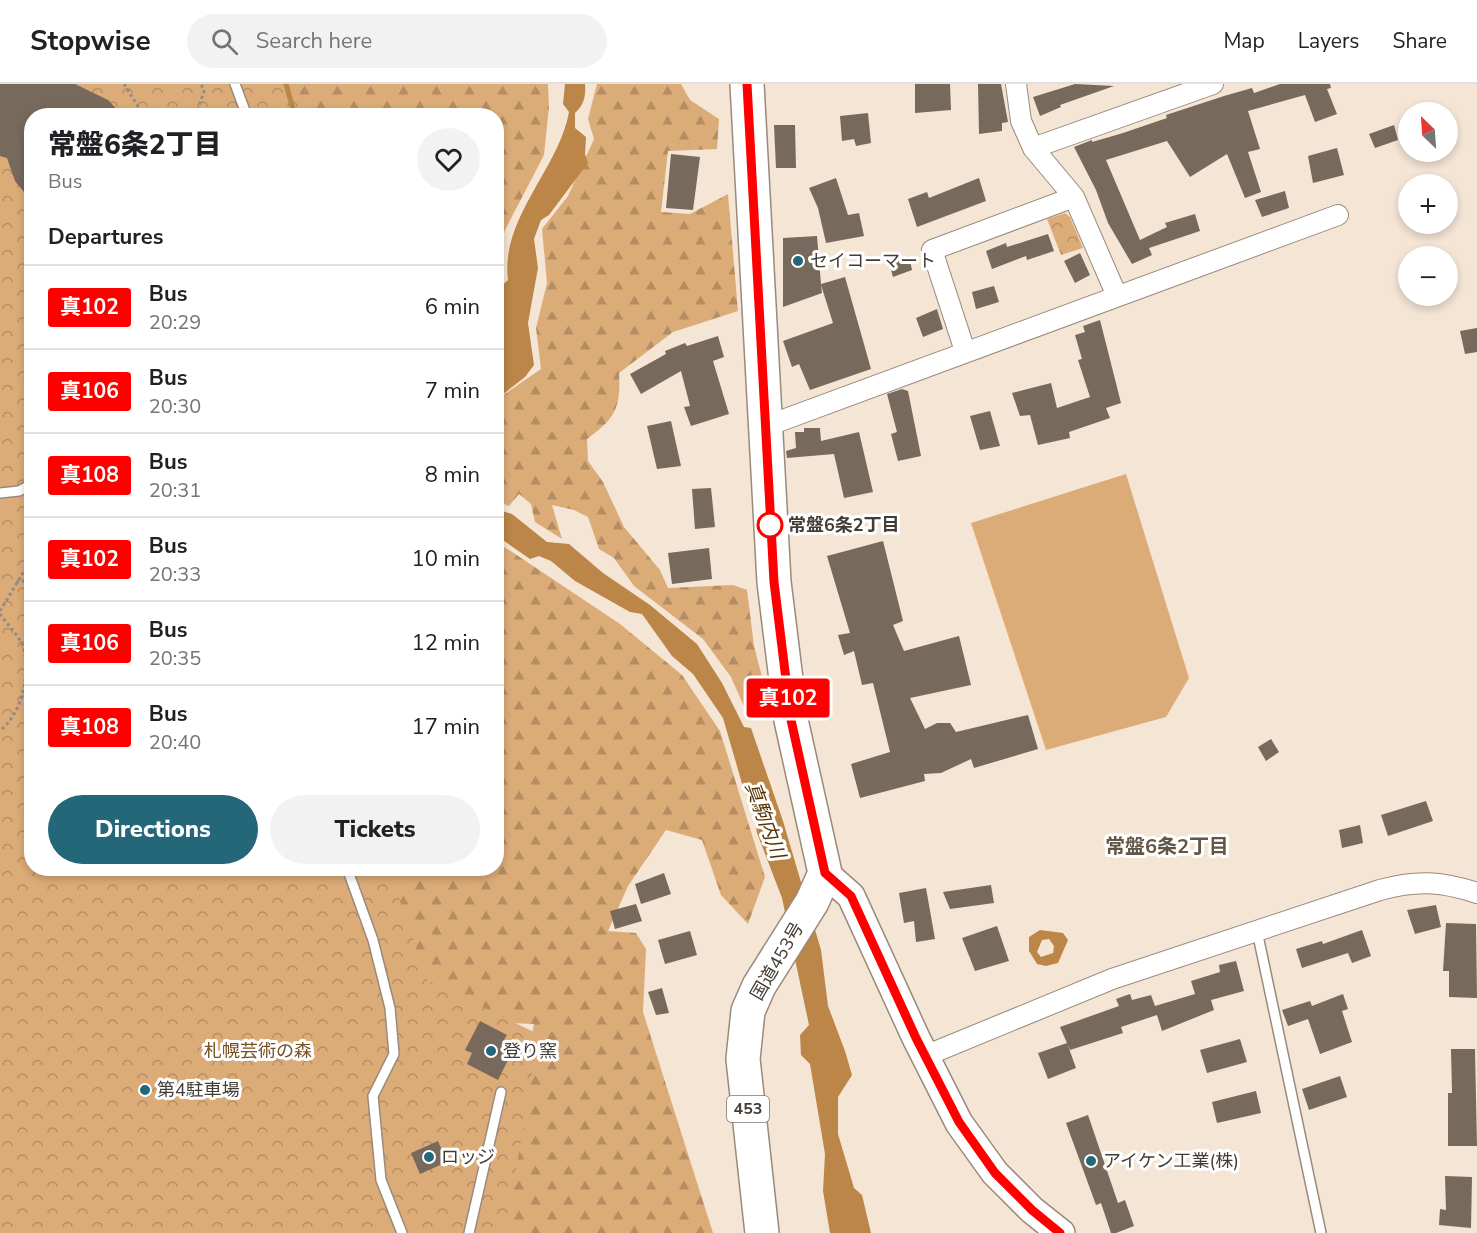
<!DOCTYPE html>
<html lang="en">
<head>
<meta charset="utf-8">
<style>
	body { margin:0; font-family:"Nunito Sans","Noto Sans JP",sans-serif; background:#f2f2f2; color:#202124; height:100vh; display:flex; flex-direction:column; font-size:22px; white-space:nowrap }
	* { box-sizing:border-box; margin:0 }
	p { font-size:20px; color:#757577 }
	.icon { flex:none; width:33px; height:33px; fill:none; stroke:currentColor; stroke-width:2; stroke-linecap:round; stroke-linejoin:round }
	.map { position:relative; flex:1; overflow:hidden }
	.panel { position:absolute; left:24px; top:24px; width:480px; height:768px; display:flex; flex-direction:column; background:#fff; border-radius:24px; box-shadow:0 3px 9px #0003 }
	.panel>* { flex:none }
	.badge { padding:0 12px; border-radius:4px; font-size:21px; line-height:39px }
	.needle { width:39px; rotate:335deg }
	.tools { position:absolute; left:1398px; top:18px; display:grid; gap:12px }
	.tools a { display:grid; place-items:center; width:60px; height:60px; border-radius:50%; background:#fff; box-shadow:0 3px 9px #0003; font-size:30px }
	.map>.badge { position:absolute; translate:-50% -50%; box-shadow:0 0 0 3px #fff }
	h2 { padding:0 24px; font-size:22px; line-height:54px }
	.round { display:grid; place-items:center; flex:none; width:63px; height:63px; border-radius:32px; background:#f2f2f2 }
	.overview { display:flex; align-items:center; justify-content:space-between; height:102px; padding:0 24px }
	h1 { font-size:28px; font-weight:800; line-height:45px }
	.cta { display:flex; gap:12px; margin-top:auto; padding:12px 24px }
	.cta a { flex:1; height:69px; border-radius:36px; background:#236779; color:#fff; font-size:24px; font-weight:800; line-height:69px; text-align:center }
	.cta a+a { background:#f2f2f2; color:#202124 }
	ul { padding:0; list-style:none }
	li { display:flex; align-items:center; gap:18px; height:84px; padding:0 24px; border-top:2px solid #e0e0e0 }
	li div { flex:1 }
	li b { display:block; font-size:22px }
	li em { font-style:normal }
	li .badge { min-width:66px; font-weight:700; text-align:center }
	header { display:flex; align-items:center; gap:36px; box-sizing:border-box; height:84px; padding:0 30px; background:#fff; border-bottom:2px solid #e0e0e0 }
	header strong { font-size:28px }
	nav { display:flex; gap:33px; margin-inline-start:auto; font-size:21px }
	.search { width:420px; height:54px; background:#f2f2f2; display:flex; align-items:center; gap:15px; box-sizing:border-box; padding:0 21px; border-radius:33px; color:#757577; font-size:22px }
	.map>svg:first-child { display:block }
	.forest { fill:url(#forest-firs) }
	.park { fill:url(#park-crowns) }
	.garden { fill:#dcac78 }
	.water { fill:#bc8648; fill-rule:evenodd }
	.lines { fill:none; stroke-linecap:round; stroke-linejoin:round }
	.stream { stroke:#bc8648; stroke-width:5 }
	.building { fill:#77695b }
	.service-casing { stroke:#998a7c; stroke-width:12 }
	.minor-casing { stroke:#998a7c; stroke-width:22 }
	.secondary-casing { stroke:#998a7c; stroke-width:30 }
	.trunk-casing { stroke:#998a7c; stroke-width:36 }
	.path { stroke:#958b80; stroke-width:3; stroke-dasharray:3 3; stroke-linecap:butt }
	.service { stroke:#fff; stroke-width:9 }
	.minor { stroke:#fff; stroke-width:20 }
	.secondary { stroke:#fff; stroke-width:27 }
	.trunk { stroke:#fff; stroke-width:33 }
	.line-casing { stroke:#fff; stroke-width:14 }
	.line { stroke:#f00; stroke-width:9 }
	.poi-dot { fill:#236779; stroke:#fff; stroke-width:2 }
	.stop-dot { fill:#fff; stroke:#f00; stroke-width:3 }
	.labels { text-anchor:middle; dominant-baseline:central; stroke-width:6; stroke-linejoin:round; paint-order:stroke }
	.shield { fill:#fff; stroke:#7b7672; stroke-width:1.5 }
	.shield-label { font-size:16px; font-weight:bold; fill:#423c36 }
	.poi-label { font-size:18px; fill:#423c36; stroke:#fff; text-anchor:start }
	.stop-label { font-size:18px; font-weight:bold; fill:#423c36; stroke:#fff; text-anchor:start }
	.street-label { font-size:18px; fill:#423c36; stroke:#fff }
	.park-label { font-size:18px; fill:#754e21; stroke:#fff }
	.water-label { font-size:20px; font-style:italic; fill:#563200; stroke:#fff }
	.neighbourhood-label { font-size:20px; font-weight:bold; fill:#625547; stroke:#fff }
</style>
</head>
<body>
<header>
<strong>Stopwise</strong>
<div class="search"><svg class="icon" aria-label="search" viewBox="0 0 24 24"><circle cx="10" cy="10" r="6"/><path d="M15 15l6 6"/></svg>Search here</div>
<nav><a>Map</a><a>Layers</a><a>Share</a></nav>
</header>
<div class="map">
<svg width="1477" height="1149" viewBox="0 0 1477 1149">
	<defs>
		<pattern id="forest-firs" width="22" height="20" patternUnits="userSpaceOnUse" patternTransform="scale(1.5)"><rect width="22" height="20" fill="#dcac78"/><path d="M5 1l3.5 6h-7zM16 11l3.5 6h-7z" fill="#b48d63"/></pattern>
		<pattern id="park-crowns" width="20" height="18" patternUnits="userSpaceOnUse" patternTransform="scale(1.5)"><rect width="20" height="18" fill="#dcac78"/><path d="M2 6a3 3 0 1 1 6 0M12 15a3 3 0 1 1 6 0" fill="none" stroke="#b48d63"/></pattern>
	</defs>
	<rect width="100%" height="100%" fill="#f4e5d5"/>
	<!-- forest -->
	<path class="forest" d="M207 0H548L549 23 544 71 505 146 497 170 496 32H203Z
		M597 0H681L690 16 719 35 717 65 668 67 661 128 690 130 728 110 738 227 673 248 619 289C621 324 615 335 587 355L588 377 603 398 624 443 660 486 668 504 733 501 747 506 754 562 768 616 750 636 731 593 703 555 634 502 614 474 599 465 588 433 574 426 552 421 562 455 535 438 531 420 519 410 509 422 497 417V323L499 314 541 285 536 244 547 199 542 145 568 112 594 55 588 35Z
		M497 458 620 540 682 591 720 647 765 793 748 840 721 811 702 756 666 746 628 802 608 847 636 849 646 865 643 928 713 1149H490L534 940 509 939 434 1040 365 785 496 784Z"/>
	<!-- park -->
	<path class="park" d="M0 0H295L301 31 32 32V784L389 785 427 896 538 950 506 1149H0Z
		M1065 129 1070 133 1083 164 1061 171 1047 135Z"/>
	<!-- garden -->
	<path class="garden" d="M1126 390 1189 594 1166 633 1046 666 971 439Z"/>
	<!-- water -->
	<path class="water" d="M565 0H585C586 12 584 21 575 29V44L586 53 585 70 588 79 549 131 541 136 534 155 538 184 528 239 534 281 525 293 497 315V286L502 280 497 269V206L508 196C500 134 559 85 569 28L563 20Z
		M496 425 512 430 547 458 569 460 603 489 650 521 697 560 722 599 744 643 751 644 783 737 821 866 828 922 845 967 852 991 838 1013V1050L854 1104 862 1111 871 1149H830L823 1107 825 1070 810 980 801 971 800 951 809 941 782 814 757 749 752 723 743 703 723 634 693 590 672 572 642 530 630 528 575 497 551 477 539 472 530 475 497 452Z
		M1040 846 1063 849 1068 856 1058 879 1046 882 1037 880 1029 867V853ZM1049 855 1054 862 1053 869 1041 873 1037 868 1042 856Z"/>
	<g class="lines">
		<!-- stream -->
		<path class="stream" d="M286 0 295 32"/>
	</g>
	<!-- building -->
	<path class="building" d="M0 0H75L108 16 123 32H32V118L15 97 7 74 0 72Z
		M915 0H950L951 26 915 29Z
		M978 0H1001L1008 38 1002 39V47L979 50Z
		M1075 0 1114 2 1060 21 1061 23 1040 32 1033 13Z
		M1280 0H1330L1331 4 1327 5 1337 30 1315 38 1305 11 1248 27 1260 65 1248 68 1261 108 1245 114 1227 70 1190 93 1167 57 1106 76 1140 156 1167 143 1165 139 1195 130 1200 147 1149 164 1152 171 1132 180 1108 139 1096 106 1074 63 1092 56V58L1123 49 1167 34 1166 31 1224 12 1252 4 1254 9Z
		M868 29 871 59 856 62 854 55 842 57 840 32Z
		M774 41H795L796 84H776Z
		M1394 41 1398 56 1375 64 1369 50Z
		M1337 64 1344 91 1313 99 1308 72Z
		M671 70 700 73 693 126 666 124Z
		M836 94 848 131 859 129 864 152 826 159 818 124 809 104Z
		M979 94 986 117 917 143 908 115 927 108 929 114Z
		M1285 107 1289 124 1262 133 1255 116Z
		M1048 150 1054 167 1027 176 1026 172 992 185 986 167 1006 159 1007 163Z
		M817 152 821 200 845 193 871 285 810 306 799 280 792 283 783 257 833 239 821 201 822 209 783 223V154Z
		M1080 169 1090 191 1075 199 1064 177Z
		M909 172 912 186 893 193 889 178Z
		M994 202 999 218 976 225 972 208Z
		M937 225 943 245 923 253 916 234Z
		M1100 236 1121 319 1106 324 1110 334 1069 348 1070 354 1038 361 1030 331 1020 332 1012 309 1051 299 1057 324 1090 313 1078 276 1082 275 1075 251 1085 248 1083 242Z
		M1477 244V268L1465 270 1460 247Z
		M718 252 724 273 713 277 729 330 691 342 684 323 690 322 681 287 641 310 630 290 666 270 665 267 685 259 687 262Z
		M902 305 908 307 921 372 898 377 891 350 897 348 887 310Z
		M990 327 1000 362 980 366 970 332Z
		M671 337 681 382 657 385 647 342Z
		M804 344H820L821 357 859 348 873 408 844 414 834 370 787 374 786 367 796 364 795 348H804Z
		M711 404 715 443 695 445 692 405Z
		M883 457 903 537 893 541 904 567 959 552 971 601 910 614 925 645 937 639H950L956 648 1028 631 1038 665 974 684 971 675 941 689 924 690 925 697 860 714 851 680 890 668 873 599 862 601 854 567 844 571 838 551 850 549 827 472Z
		M709 464 712 495 672 500 668 469Z
		M1271 655 1279 668 1266 677 1258 663Z
		M1426 717 1433 737 1388 752 1381 731Z
		M1360 741 1363 759 1342 764 1339 746Z
		M664 789 671 810 641 820 635 800Z
		M991 801 994 819 950 825 943 808Z
		M926 804 935 855 916 858 914 837 904 839 899 809Z
		M636 820 642 837 615 845 610 827Z
		M1436 821 1441 843 1415 850 1407 826Z
		M1446 839 1476 840 1477 914 1449 913V887H1443Z
		M997 842 1009 877 975 887 962 854Z
		M1362 846 1371 872 1352 879 1348 869 1302 884 1296 865 1322 857 1323 860Z
		M690 847 697 871 665 880 658 856Z
		M1236 877 1244 907 1211 916 1214 926 1162 947 1157 931 1121 943 1123 949 1070 966 1060 943 1119 922 1116 915 1130 910 1132 916 1151 911 1155 922 1195 910 1191 897 1220 888 1219 881Z
		M662 904 669 929 656 931 648 908Z
		M1343 910 1348 925 1342 927 1352 958 1320 970 1308 935 1288 942 1282 926 1310 917 1312 922Z
		M480 937 507 951 504 956 515 962 498 996 467 980 472 969 465 966Z
		M1240 955 1247 978 1207 989 1200 966Z
		M1067 959 1076 984 1048 995 1038 969Z
		M1451 965H1475L1477 1062H1448V1009H1452Z
		M1340 992 1347 1013 1309 1026 1302 1005Z
		M1256 1007 1261 1029 1217 1039 1212 1018Z
		M1088 1031 1118 1119 1125 1116 1134 1142 1116 1149H1111L1101 1119 1096 1121 1066 1039Z
		M438 1057 447 1078 420 1090 411 1069Z
		M1445 1092 1472 1093 1471 1144 1439 1141 1440 1125 1446 1126Z"/>
	<g class="lines">
		<!-- service casing -->
		<g class="service-casing">
			<path id="service" d="M235 0 247 32
				M0 409 19 407 32 400
				M347 784 373 856 390 924 394 970 373 1012 381 1096 402 1149
				M1257 847 1321 1149
				M469 1149 501 1008"/>
		</g>
		<!-- minor casing -->
		<g class="minor-casing">
			<path id="minor" d="M1016 0 1021 37 1033 64 1074 113 1117 212
				M1033 64 1213 0
				M965 267 932 166 1074 113
				M764 343 1338 131
				M925 972 1112 895 1380 806C1416 796 1441 797 1477 809"/>
		</g>
		<!-- secondary casing -->
		<g class="secondary-casing">
			<path id="secondary" d="M825 789 851 812 916 954 959 1039 995 1089 1032 1126 1061 1149"/>
		</g>
		<!-- trunk casing -->
		<g class="trunk-casing">
			<path id="trunk" d="M747 0 774 498 791 636 825 789 812 818 759 902 748 927 743 975 762 1149"/>
		</g>
		<!-- path -->
		<path class="path" d="M124 0 144 32
			M196 32 204 7 201 0
			M16 498 32 496
			M0 527 32 474
			M0 530C7 540 21 554 24 565 30 594 22 628 0 647"/>
		<!-- service -->
		<use href="#service" class="service"/>
		<!-- minor -->
		<use href="#minor" class="minor"/>
		<!-- secondary -->
		<use href="#secondary" class="secondary"/>
		<!-- trunk -->
		<use href="#trunk" class="trunk"/>
	</g>
	<g class="lines">
		<!-- line casing -->
		<g class="line-casing">
			<path id="line" d="M747 0 774 498 791 636 825 789 851 812 916 954 959 1038 995 1089 1032 1126 1060 1149"/>
		</g>
		<!-- line -->
		<use href="#line" class="line"/>
	</g>
	<!-- markers -->
	<g class="poi-dot">
		<circle cx="798" cy="177" r="6"/>
		<circle cx="491" cy="967" r="6"/>
		<circle cx="145" cy="1006" r="6"/>
		<circle cx="429" cy="1073" r="6"/>
		<circle cx="1091" cy="1077" r="6"/>
	</g>
	<circle class="stop-dot" cx="770" cy="441" r="12"/>
	<g class="labels">
		<!-- shield labels -->
		<rect class="shield" x="727" y="1012" width="42" height="26" rx="4.5"/>
		<g class="shield-label">
			<text x="748" y="1025">453</text>
		</g>
		<!-- poi labels -->
		<g class="poi-label">
			<text x="810" y="177">セイコーマート</text>
			<text x="503" y="967">登り窯</text>
			<text x="157" y="1006">第4駐車場</text>
			<text x="441" y="1073">ロッジ</text>
			<text x="1103" y="1077">アイケン工業(株)</text>
		</g>
		<!-- stop labels -->
		<g class="stop-label">
			<text x="788" y="441">常盤6条2丁目</text>
		</g>
		<!-- street labels -->
		<g class="street-label">
			<text transform="translate(777 877) rotate(-60)">国道453号</text>
		</g>
		<!-- park labels -->
		<g class="park-label">
			<text x="258" y="967">札幌芸術の森</text>
		</g>
		<!-- water labels -->
		<g class="water-label">
			<text transform="translate(765 736) rotate(70)">真駒内川</text>
		</g>
		<!-- neighbourhood labels -->
		<g class="neighbourhood-label">
			<text x="1167" y="762">常盤6条2丁目</text>
		</g>
	</g>
</svg>
<div class="tools">
<a><svg class="needle" viewBox="-14 -14 28 28"><path d="M0-13l5 13h-10z" fill="#e53935"/><path d="M0 13l5-13h-10z" fill="#757577"/></svg></a>
<a>+</a>
<a>−</a>
</div>
<b class="badge" style="left:788px;top:614px;background:#f00;color:#fff">真102</b>
<section class="panel">
<div class="overview"><div><h1>常盤6条2丁目</h1><p>Bus</p></div><a class="round"><svg class="icon" aria-label="heart" viewBox="0 0 24 24"><path d="M12 20l-8-8c-3-5 5-10 8-4 3-6 11-1 8 4z"/></svg></a></div>
<h2>Departures</h2>
<ul>
<li><span class="badge" style="background:#f00;color:#fff">真102</span><div><b>Bus</b><p>20:29</p></div><em>6 min</em></li>
<li><span class="badge" style="background:#f00;color:#fff">真106</span><div><b>Bus</b><p>20:30</p></div><em>7 min</em></li>
<li><span class="badge" style="background:#f00;color:#fff">真108</span><div><b>Bus</b><p>20:31</p></div><em>8 min</em></li>
<li><span class="badge" style="background:#f00;color:#fff">真102</span><div><b>Bus</b><p>20:33</p></div><em>10 min</em></li>
<li><span class="badge" style="background:#f00;color:#fff">真106</span><div><b>Bus</b><p>20:35</p></div><em>12 min</em></li>
<li><span class="badge" style="background:#f00;color:#fff">真108</span><div><b>Bus</b><p>20:40</p></div><em>17 min</em></li>
</ul>
<div class="cta"><a>Directions</a><a>Tickets</a></div>
</section>
</div>
</body>
</html>
